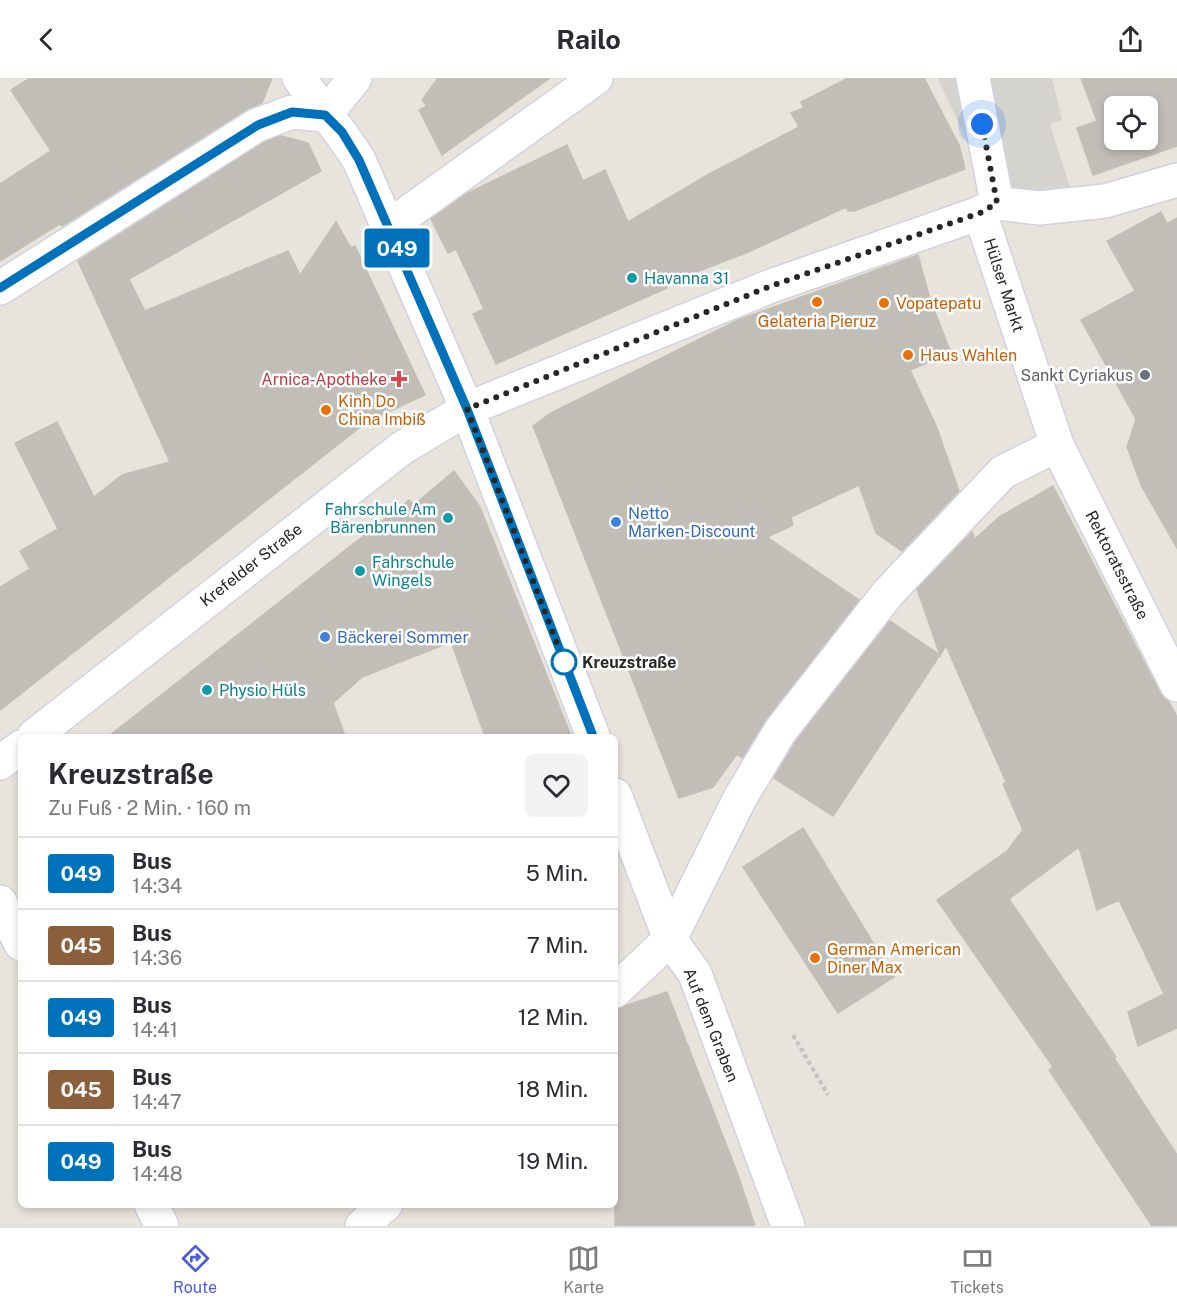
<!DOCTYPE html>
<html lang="de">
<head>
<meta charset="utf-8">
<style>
	body { margin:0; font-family:"Public Sans",sans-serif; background:#f2f2f3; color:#2b2b33; height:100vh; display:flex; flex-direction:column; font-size:22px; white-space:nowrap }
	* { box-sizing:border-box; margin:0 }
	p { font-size:20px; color:#7c7c81 }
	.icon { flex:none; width:33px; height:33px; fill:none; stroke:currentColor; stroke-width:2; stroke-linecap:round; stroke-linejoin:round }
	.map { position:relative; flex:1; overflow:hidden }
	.details { position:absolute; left:18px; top:656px; width:600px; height:474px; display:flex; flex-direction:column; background:#fff; border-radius:9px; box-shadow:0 3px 9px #0003 }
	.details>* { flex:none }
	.badge { padding:0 12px; border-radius:4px; font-size:21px; line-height:39px }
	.buttons { position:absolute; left:1104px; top:18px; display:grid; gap:12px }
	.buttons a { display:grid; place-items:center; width:54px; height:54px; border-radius:9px; background:#fff; box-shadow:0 3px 9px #0003; font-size:30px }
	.you { position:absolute; width:30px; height:30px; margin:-15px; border:4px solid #fff; border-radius:50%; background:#1a73e8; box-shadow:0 0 0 9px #1a73e833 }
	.map>.badge { position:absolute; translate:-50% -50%; box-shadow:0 0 0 3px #fff }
	.round { display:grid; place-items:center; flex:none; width:63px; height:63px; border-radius:9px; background:#f2f2f3 }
	.summary { display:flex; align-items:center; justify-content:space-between; height:102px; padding:0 30px }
	h1 { font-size:28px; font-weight:700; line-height:45px }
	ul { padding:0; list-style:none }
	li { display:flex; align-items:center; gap:18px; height:72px; padding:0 30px; border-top:2px solid #e1e1e2 }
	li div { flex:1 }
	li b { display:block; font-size:22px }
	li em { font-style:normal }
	li .badge { min-width:66px; font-weight:700; text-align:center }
	header { display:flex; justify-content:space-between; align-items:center; height:78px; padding:0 30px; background:#fff; font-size:27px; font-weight:700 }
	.tabs { display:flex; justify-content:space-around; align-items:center; height:84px; border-top:2px solid #e1e1e2; background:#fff; font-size:16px; color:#7c7c81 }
	.tabs a { display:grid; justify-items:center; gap:3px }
	.tabs .current { color:#4e5ae2 }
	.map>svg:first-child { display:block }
	.plaza { fill:#d5d3cd }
	.building { fill:#c1bdb7; stroke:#c3bfb5; stroke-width:1.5; fill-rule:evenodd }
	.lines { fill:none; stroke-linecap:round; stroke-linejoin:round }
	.minor-casing { stroke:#d0d2df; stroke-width:36 }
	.path { stroke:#c3c3c3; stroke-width:4; stroke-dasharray:4.5 3; stroke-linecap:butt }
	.minor { stroke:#fff; stroke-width:33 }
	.line-casing { stroke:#fff; stroke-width:14 }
	.line { stroke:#0072bc; stroke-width:9 }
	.walk { stroke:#272727; stroke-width:6; stroke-dasharray:0 10.8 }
	.culture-dot { fill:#0f9aa8; stroke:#fff; stroke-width:2 }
	.food-dot { fill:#e8710a; stroke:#fff; stroke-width:2 }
	.worship-dot { fill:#6b7280; stroke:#fff; stroke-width:2 }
	.health-dot { fill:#e0444e; stroke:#fff; stroke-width:2 }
	.shop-dot { fill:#3f7fe0; stroke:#fff; stroke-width:2 }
	.stop-dot { fill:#fff; stroke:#0072bc; stroke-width:3 }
	.labels { text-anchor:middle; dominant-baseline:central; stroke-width:5; stroke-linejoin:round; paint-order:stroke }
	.culture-label { font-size:16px; fill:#0d838f; stroke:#fff; text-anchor:start }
	.street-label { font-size:16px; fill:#272727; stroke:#fff }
	.food-label { font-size:16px; fill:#c56008; stroke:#fff; text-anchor:start }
	.worship-label { font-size:16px; fill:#5b616d; stroke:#fff; text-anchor:end }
	.health-label { font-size:16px; fill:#be3a42; stroke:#fff; text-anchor:end }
	.shop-label { font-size:16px; fill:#366cbe; stroke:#fff; text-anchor:start }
	.stop-label { font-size:16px; font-weight:bold; fill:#272727; stroke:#fff; text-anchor:start }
</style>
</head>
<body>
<header><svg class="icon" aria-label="back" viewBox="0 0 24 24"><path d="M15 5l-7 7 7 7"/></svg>Railo<svg class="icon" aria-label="share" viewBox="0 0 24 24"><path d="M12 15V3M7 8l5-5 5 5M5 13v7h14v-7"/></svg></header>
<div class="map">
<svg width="1177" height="1148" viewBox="0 0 1177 1148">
	<rect width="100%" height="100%" fill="#e8e4db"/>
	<!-- plaza -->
	<path class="plaza" d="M937 0H1052L1062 42 1050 46 1074 123 993 115Z"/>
	<!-- building -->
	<path class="building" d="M30 0H272L262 25 247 31 62 148 61 145 0 183V106L51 73 11 12Z
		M438 0H550L442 77 419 32 427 28 422 22Z
		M848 0H924L959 67 965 91 854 133H848L846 129 746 175 665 206 667 210 496 286 473 236 484 231 456 171 448 175 431 141 468 115 567 67 583 103 605 92 628 144 709 96 799 49 791 35 804 30 801 24Z
		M1081 0H1177V68L1093 97 1077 50 1097 43ZM1114 28H1148V62H1114Z
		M281 58 308 65 321 93 129 201 145 233 288 173 300 197 336 144 351 170 355 168 425 317 368 343 0 632V509L30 491 20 473 58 451 15 365 57 344 94 419 122 397 170 384 78 183 265 64Z
		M1161 134 1167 146 1177 140V470L1142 409 1127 369 1136 341 1081 242 1135 213 1107 163Z
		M918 177 930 221 951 275 910 292 937 350 959 413 902 473 876 455 859 407 791 439 793 447 767 459 859 522 766 641 742 680 737 676 713 709 679 720 533 348 551 335 738 242Z
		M454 393 480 429 571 658H485L451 564 362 599 333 625 345 658H109L409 422 414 427Z
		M1053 408 1160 615 1169 624 1177 639V950L1138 968 1128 934 1164 916 1119 822 1097 832 1079 769 1009 821 1116 979 1114 980 1177 1077V1148H1152L1049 992 1053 989 937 822 1007 773 1023 752 1003 706 1006 704 946 568 833 738 774 700 796 663 890 543 940 577 917 511 972 454 975 461 999 439Z
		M803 750 894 899 838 935 743 789Z
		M667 914 737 1094 755 1148H615V931Z"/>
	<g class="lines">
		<!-- minor casing -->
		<g class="minor-casing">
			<path id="minor" d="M299 0C319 28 341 53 359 82L467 331 593 658
				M973 0 997 125
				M325 37 355 0
				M1177 102 1105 123 1039 130 997 125 980 135 1057 367 1177 607
				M388 149 596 0
				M0 210 257 47 292 34 325 37
				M34 658 402 370 467 331 771 208 980 135
				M0 685 21 669
				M615 717 670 861 695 896 788 1148
				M0 824 21 866
				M615 913 670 861 740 720 781 652 888 515 1003 394 1057 367
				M151 1126 162 1148
				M362 1148 386 1126"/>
		</g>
		<!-- path -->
		<path class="path" d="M793 957 828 1017"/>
		<!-- minor -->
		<use href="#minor" class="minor"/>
	</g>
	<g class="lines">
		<!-- line casing -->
		<g class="line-casing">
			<path id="line" d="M0 210 258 47 292 34 325 37 342 54 359 82 467 331 593 658"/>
		</g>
		<!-- line -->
		<use href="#line" class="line"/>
		<!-- walk -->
		<path class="walk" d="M564 584 568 594 467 331 771 208 980 135 997 125 982 46"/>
	</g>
	<!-- markers -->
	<g class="culture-dot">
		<circle cx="632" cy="200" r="6"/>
		<circle cx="448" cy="440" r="6"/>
		<circle cx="360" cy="493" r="6"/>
		<circle cx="207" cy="612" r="6"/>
	</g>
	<g class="food-dot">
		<circle cx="817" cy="224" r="6"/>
		<circle cx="884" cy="225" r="6"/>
		<circle cx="908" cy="277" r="6"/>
		<circle cx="326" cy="332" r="6"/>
		<circle cx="815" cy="880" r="6"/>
	</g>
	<circle class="worship-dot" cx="1145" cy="297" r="6"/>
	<path class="health-dot" d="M396 292h6v6h6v6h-6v6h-6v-6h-6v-6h6z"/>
	<g class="shop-dot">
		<circle cx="616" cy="444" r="6"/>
		<circle cx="325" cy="559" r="6"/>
	</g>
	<circle class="stop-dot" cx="564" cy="584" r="12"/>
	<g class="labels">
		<!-- culture labels -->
		<g class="culture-label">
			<text x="644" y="200">Havanna 31</text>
			<text x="436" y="431" text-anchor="end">Fahrschule Am<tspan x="436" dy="18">Bärenbrunnen</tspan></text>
			<text x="372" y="484">Fahrschule<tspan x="372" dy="18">Wingels</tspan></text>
			<text x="219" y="612">Physio Hüls</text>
		</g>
		<!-- street labels -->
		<g class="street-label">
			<text transform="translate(1004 207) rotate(72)">Hülser Markt</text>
			<text transform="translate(251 487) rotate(-38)">Krefelder Straße</text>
			<text transform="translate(1117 487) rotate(63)">Rektoratsstraße</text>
			<text transform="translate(711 947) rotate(68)">Auf dem Graben</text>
		</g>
		<!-- food labels -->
		<g class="food-label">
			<text x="896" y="225">Vopatepatu</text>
			<text x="817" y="243" text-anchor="middle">Gelateria Pieruz</text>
			<text x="920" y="277">Haus Wahlen</text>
			<text x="338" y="323">Kinh Do<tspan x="338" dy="18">China Imbiß</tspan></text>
			<text x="827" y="871">German American<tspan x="827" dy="18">Diner Max</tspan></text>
		</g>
		<!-- worship labels -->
		<g class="worship-label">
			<text x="1133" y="297">Sankt Cyriakus</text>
		</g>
		<!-- health labels -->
		<g class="health-label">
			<text x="387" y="301">Arnica-Apotheke</text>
		</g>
		<!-- shop labels -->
		<g class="shop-label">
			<text x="628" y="435">Netto<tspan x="628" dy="18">Marken-Discount</tspan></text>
			<text x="337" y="559">Bäckerei Sommer</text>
		</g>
		<!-- stop labels -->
		<g class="stop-label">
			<text x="582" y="584">Kreuzstraße</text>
		</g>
	</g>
</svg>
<div class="buttons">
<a><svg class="icon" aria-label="locate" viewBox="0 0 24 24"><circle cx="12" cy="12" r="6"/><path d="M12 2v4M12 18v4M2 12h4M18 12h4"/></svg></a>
</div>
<div class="you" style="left:982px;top:46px"></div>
<b class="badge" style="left:397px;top:170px;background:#0072bc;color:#fff">049</b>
<section class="details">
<div class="summary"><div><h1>Kreuzstraße</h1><p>Zu Fuß · 2 Min. · 160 m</p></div><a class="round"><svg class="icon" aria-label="heart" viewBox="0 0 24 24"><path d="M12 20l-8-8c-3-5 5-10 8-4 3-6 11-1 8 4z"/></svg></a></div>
<ul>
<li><span class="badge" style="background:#0072bc;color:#fff">049</span><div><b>Bus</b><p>14:34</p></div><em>5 Min.</em></li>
<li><span class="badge" style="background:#8b5e3c;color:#fff">045</span><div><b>Bus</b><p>14:36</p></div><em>7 Min.</em></li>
<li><span class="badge" style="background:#0072bc;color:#fff">049</span><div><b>Bus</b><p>14:41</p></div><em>12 Min.</em></li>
<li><span class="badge" style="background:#8b5e3c;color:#fff">045</span><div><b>Bus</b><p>14:47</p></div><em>18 Min.</em></li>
<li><span class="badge" style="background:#0072bc;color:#fff">049</span><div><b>Bus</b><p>14:48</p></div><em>19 Min.</em></li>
</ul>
</section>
</div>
<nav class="tabs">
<a class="current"><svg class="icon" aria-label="directions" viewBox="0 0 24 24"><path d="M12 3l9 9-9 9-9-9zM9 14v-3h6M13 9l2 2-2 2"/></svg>Route</a>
<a><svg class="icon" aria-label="map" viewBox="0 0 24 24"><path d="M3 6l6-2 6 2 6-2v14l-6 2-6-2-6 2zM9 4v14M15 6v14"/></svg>Karte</a>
<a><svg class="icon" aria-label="tickets" viewBox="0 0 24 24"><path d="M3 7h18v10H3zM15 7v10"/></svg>Tickets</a>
</nav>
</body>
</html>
